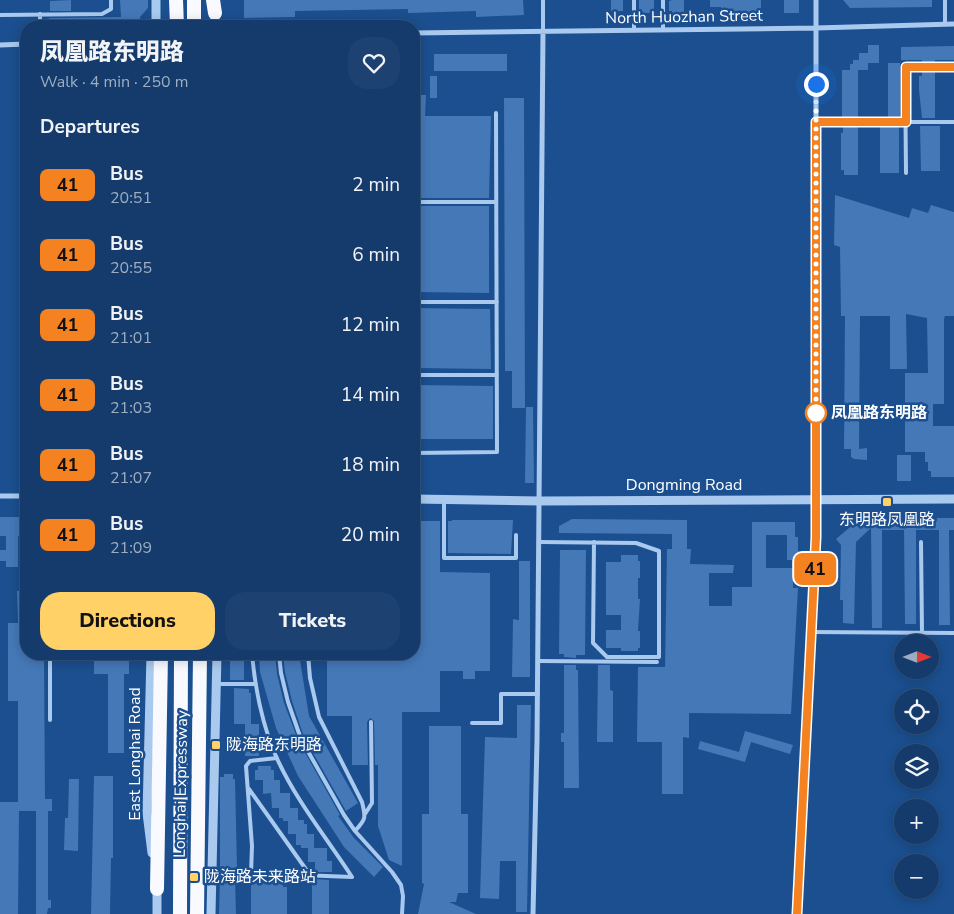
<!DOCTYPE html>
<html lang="en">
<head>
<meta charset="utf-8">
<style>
	body { margin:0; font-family:"Nunito Sans","Noto Sans SC",sans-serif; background:#1d4271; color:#f1f3f6; height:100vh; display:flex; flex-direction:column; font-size:19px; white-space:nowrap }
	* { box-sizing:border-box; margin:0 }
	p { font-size:16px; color:#9dadc1 }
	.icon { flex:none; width:28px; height:28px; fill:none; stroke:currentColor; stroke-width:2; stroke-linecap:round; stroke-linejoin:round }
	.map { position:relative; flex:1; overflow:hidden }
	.drawer { position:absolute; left:20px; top:20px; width:400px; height:640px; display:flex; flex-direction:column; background:#143b6b; border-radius:20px; box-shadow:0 2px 12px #0003,0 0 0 1px #33557e }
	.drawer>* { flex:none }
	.badge { padding:0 10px; border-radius:8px; font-size:18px; line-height:32px }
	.needle { width:32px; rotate:90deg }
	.controls { position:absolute; left:894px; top:634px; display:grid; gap:10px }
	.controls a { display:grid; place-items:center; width:45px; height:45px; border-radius:50%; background:#143b6b; box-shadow:0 2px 12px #0003,0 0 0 1px #33557e; font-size:25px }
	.you { position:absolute; width:25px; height:25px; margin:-12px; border:4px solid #fff; border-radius:50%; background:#1a73e8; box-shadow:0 0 0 8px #1a73e833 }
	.map>.badge { position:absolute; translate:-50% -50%; box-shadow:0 0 0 2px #fff }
	h2 { padding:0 20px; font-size:19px; line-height:45px }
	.round { display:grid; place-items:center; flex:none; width:52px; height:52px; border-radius:20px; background:#1d4271 }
	.summary { display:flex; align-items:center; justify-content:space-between; height:85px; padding:0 20px }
	h1 { font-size:24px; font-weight:800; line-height:38px }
	.button { display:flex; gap:10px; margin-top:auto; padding:10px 20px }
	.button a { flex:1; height:58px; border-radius:20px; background:#ffd166; color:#111; font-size:20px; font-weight:800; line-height:58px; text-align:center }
	.button a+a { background:#1d4271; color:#f1f3f6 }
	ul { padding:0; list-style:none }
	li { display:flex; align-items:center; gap:15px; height:70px; padding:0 20px }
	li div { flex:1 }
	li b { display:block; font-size:19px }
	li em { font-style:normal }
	li .badge { min-width:55px; font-weight:700; text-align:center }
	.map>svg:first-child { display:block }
	.building { fill:#4478b7 }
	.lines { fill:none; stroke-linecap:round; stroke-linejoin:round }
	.service { stroke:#a9c9ee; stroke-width:4 }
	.minor { stroke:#a9c9ee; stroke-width:5 }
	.tertiary { stroke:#a9c9ee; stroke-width:9 }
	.trunk { stroke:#f8faff; stroke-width:14 }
	.line-casing { stroke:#fff; stroke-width:11 }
	.line { stroke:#f58220; stroke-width:8 }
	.walk { stroke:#fff; stroke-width:5; stroke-dasharray:0 9 }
	.stop-dot { fill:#fff; stroke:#f58220; stroke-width:2.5 }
	.poi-dot { fill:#ffd166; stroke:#1b4f8f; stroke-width:2 }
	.labels { text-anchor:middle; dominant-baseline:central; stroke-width:5; stroke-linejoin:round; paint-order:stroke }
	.street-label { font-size:16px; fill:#fff; stroke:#1b4f8f }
	.stop-label { font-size:16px; font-weight:bold; fill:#fff; stroke:#1b4f8f; text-anchor:start }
	.poi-label { font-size:16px; fill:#fff; stroke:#1b4f8f; text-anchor:start }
</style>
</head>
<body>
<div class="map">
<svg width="954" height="914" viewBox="0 0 954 914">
	<rect width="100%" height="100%" fill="#1b4f8f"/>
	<!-- building -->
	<path class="building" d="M71 0V11H50V1Z
		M120 0H148V8L140 17V24L49 26 48 19 50 18 121 17Z
		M244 0H523L524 15 476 17V11L408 13V9L295 11V17L244 18Z
		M611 0H623V11H611Z
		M639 0H654V13H642V10H639Z
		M672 0H684V14H672V11H669V1Z
		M710 0H761V13H732V10H721V7H710Z
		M784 0H799V13H784Z
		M843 0H932V7L850 8Z
		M868 45H879V63H868V70H858V118H842V70H850V64H853V60H859V53H868Z
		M954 46V60H935V63H922V60H901V47Z
		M434 54H507V71H434Z
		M888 63H900V117L899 118H888Z
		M922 71H935V118H922L919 90V76H922Z
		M430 76H437V98H430Z
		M414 95H426L425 116H491L489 198H414Z
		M504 98H524L525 408H512V371H505Z
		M843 126H858V175H844V170H841V133H843Z
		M888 126H899V173H880V127H888Z
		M920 126H940V171H921Z
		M835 195 909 218 912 208 928 213 931 205 954 212V316H945L944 319V404H933V426H954V477H931V471H928V462H925V452H905V373H928L927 318 906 314 907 369H890V316H860L859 449 867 448V460L854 459 851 457V449H844L845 316H841L840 247 834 245Z
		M414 206H489V293L414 292Z
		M414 308 490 309 491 369 414 368Z
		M414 385 493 386V439H414Z
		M526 407H533L534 483H525Z
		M897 455H911V481H897Z
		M0 517H26V536H18V567H6V561H0V550H6V536H0Z
		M861 518H954V530H949L950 625H939V530H916V624H905L904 530H882V628H872L871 528 856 542 854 624 843 623V600H840L841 545 836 539Z
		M572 519 687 520V549H691L690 564 734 565 733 573H709V606H732V587H752V522H795V537H798V560H787V535H766V568H793V588H798L791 714 689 713V738L683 737V794H662V742H637L638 667H665L667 549H672V534L559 533V526Z
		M452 520H513L511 554 448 553V521H452Z
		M414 521H440V572L490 573V671H475V679H463V671H440V712H402V866L389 860 378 826V765H375L374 721 370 718 367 722 368 765H352V716H327V654H414Z
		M560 550H586L585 655H576V658L564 657V654H559Z
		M621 555H638V561H640V578H638V599H640L638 631H640V648H638V651H621V648H606V630H621V615H606V562H621Z
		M519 561H530V677H512L513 619 519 620Z
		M17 591H26V654H44L45 799H52V811H48V900H51V908H48L47 914H36V811H19L18 914H0V802H18V701H8V623H18Z
		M94 654H129V674H124V753H108V674H94Z
		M230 654H244V680H230Z
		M259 654H275L277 674 284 703 298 740 340 815 338 816 354 838 383 867 374 877 344 847 298 776 276 728 260 672Z
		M283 654H299L309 716 358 803 346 811 304 737 292 701 285 672Z
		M564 665H576V670H578L579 788H564V742H561V733H564Z
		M598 665H610V690L613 691V742H597Z
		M234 688 249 689V693H251V724H259V756H245V724H234Z
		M517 705H531L527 912H516V861H500L499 899 480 898 485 737 517 738Z
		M429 726H461V814H468V893H458L456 902H449L476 914H418L424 884 422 883V814H429Z
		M745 731 793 745 790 754 751 742 745 762 698 749 700 741 739 752Z
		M258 766H271V770H274V780H280V793H290V808H298V820H304V824H307V834H314V848H327V861H332V872H315V862H308V848H301V845H296V834H288V821H283V818H279V808H272L271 793 263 794V780H255V770H258Z
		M224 774H233V779H235L237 868H235V870H220V777H224Z
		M94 776H113V858H111L110 914H91Z
		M69 779H79L78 851 64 850 65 818H68Z
		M220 878H235L236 914H219Z
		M315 879 329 880V914H312V884H315Z
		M251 883 283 884V887H287V914H251Z"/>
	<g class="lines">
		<!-- service -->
		<path class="service" d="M634 0V30
			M663 0V29
			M40 14V26
			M0 15 102 14 111 9V0
			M945 24V0
			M543 31V0
			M816 122H954
			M906 173 905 67H954
			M414 202H496
			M414 302H497
			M414 375H497
			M414 453 497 452 496 113
			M444 499V558H516V535
			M539 542 636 543 659 551V657H607L593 643 594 542
			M921 542 922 633
			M811 632 954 633
			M252 654C255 687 262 723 275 754 294 798 326 837 352 877
			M279 654 281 673 288 702 301 739 344 815 355 831 392 872 401 885 403 896 402 914
			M308 654 310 678 319 717 362 802C366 818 366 819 355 831
			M538 661 657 662
			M216 684H256
			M50 720V654
			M472 723H501V694H538
			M249 789 310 875
			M365 814 372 803 371 722
			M212 874H275L352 877
			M251 874 252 846 246 766 250 761 277 758"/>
		<!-- minor -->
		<path class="minor" d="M414 33 816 28 954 24
			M0 45 26 44
			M0 496H26
			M533 914 537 741 543 31
			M797 914 816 537V0"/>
		<!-- tertiary -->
		<path class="tertiary" d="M156 0V26
			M215 26V9
			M414 499 540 501 954 499
			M151 654 147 813 152 853
			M157 886V914
			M211 914 217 654"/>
		<!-- trunk -->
		<path class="trunk" d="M176 0 177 26
			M194 0V26
			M213 0 215 13
			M157 889 161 654
			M180 914 181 654
			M197 914 200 654"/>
	</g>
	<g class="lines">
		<!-- line casing -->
		<g class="line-casing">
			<path id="line" d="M797 914 816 537V122H906V67H954"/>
		</g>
		<!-- line -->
		<use href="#line" class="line"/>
		<!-- walk -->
		<path class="walk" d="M816 84V422V413"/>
	</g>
	<!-- markers -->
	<circle class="stop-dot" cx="816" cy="413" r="10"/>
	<g class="poi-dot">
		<rect x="882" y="497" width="10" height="10" rx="2.5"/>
		<rect x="211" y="740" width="10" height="10" rx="2.5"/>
		<rect x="189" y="872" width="10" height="10" rx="2.5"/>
	</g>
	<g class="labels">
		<!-- street labels -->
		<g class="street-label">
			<text transform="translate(684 17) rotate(-1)">North Huozhan Street</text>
			<text x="684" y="485">Dongming Road</text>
			<text transform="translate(135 754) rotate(-90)">East Longhai Road</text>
			<text transform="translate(181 784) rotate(-89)">Longhai Expressway</text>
		</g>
		<!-- stop labels -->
		<g class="stop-label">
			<text x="831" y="413">凤凰路东明路</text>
		</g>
		<!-- poi labels -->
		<g class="poi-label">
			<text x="887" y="520" text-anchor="middle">东明路凤凰路</text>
			<text x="226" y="745">陇海路东明路</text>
			<text x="204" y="877">陇海路未来路站</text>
		</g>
	</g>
</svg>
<div class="controls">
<a><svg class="needle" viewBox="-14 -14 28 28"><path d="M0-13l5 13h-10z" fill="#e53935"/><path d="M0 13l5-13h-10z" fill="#9dadc1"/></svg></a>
<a><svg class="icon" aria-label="locate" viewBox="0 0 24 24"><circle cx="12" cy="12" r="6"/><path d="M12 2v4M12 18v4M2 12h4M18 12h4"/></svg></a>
<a><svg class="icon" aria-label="layers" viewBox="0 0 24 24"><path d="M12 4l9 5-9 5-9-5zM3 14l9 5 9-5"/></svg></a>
<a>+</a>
<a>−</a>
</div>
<div class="you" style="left:816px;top:84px"></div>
<b class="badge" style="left:815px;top:569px;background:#f58220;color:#111">41</b>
<section class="drawer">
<div class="summary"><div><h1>凤凰路东明路</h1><p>Walk · 4 min · 250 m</p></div><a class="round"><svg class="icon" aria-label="heart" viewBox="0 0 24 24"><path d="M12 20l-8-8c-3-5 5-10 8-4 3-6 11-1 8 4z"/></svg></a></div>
<h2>Departures</h2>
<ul>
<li><span class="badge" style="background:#f58220;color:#111">41</span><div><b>Bus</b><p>20:51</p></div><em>2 min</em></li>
<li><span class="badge" style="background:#f58220;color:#111">41</span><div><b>Bus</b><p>20:55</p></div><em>6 min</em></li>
<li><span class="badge" style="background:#f58220;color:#111">41</span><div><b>Bus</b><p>21:01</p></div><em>12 min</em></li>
<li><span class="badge" style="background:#f58220;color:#111">41</span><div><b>Bus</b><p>21:03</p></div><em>14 min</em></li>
<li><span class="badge" style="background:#f58220;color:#111">41</span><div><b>Bus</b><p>21:07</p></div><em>18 min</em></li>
<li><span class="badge" style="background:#f58220;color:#111">41</span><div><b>Bus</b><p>21:09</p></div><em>20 min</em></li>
</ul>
<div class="button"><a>Directions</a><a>Tickets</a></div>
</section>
</div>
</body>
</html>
